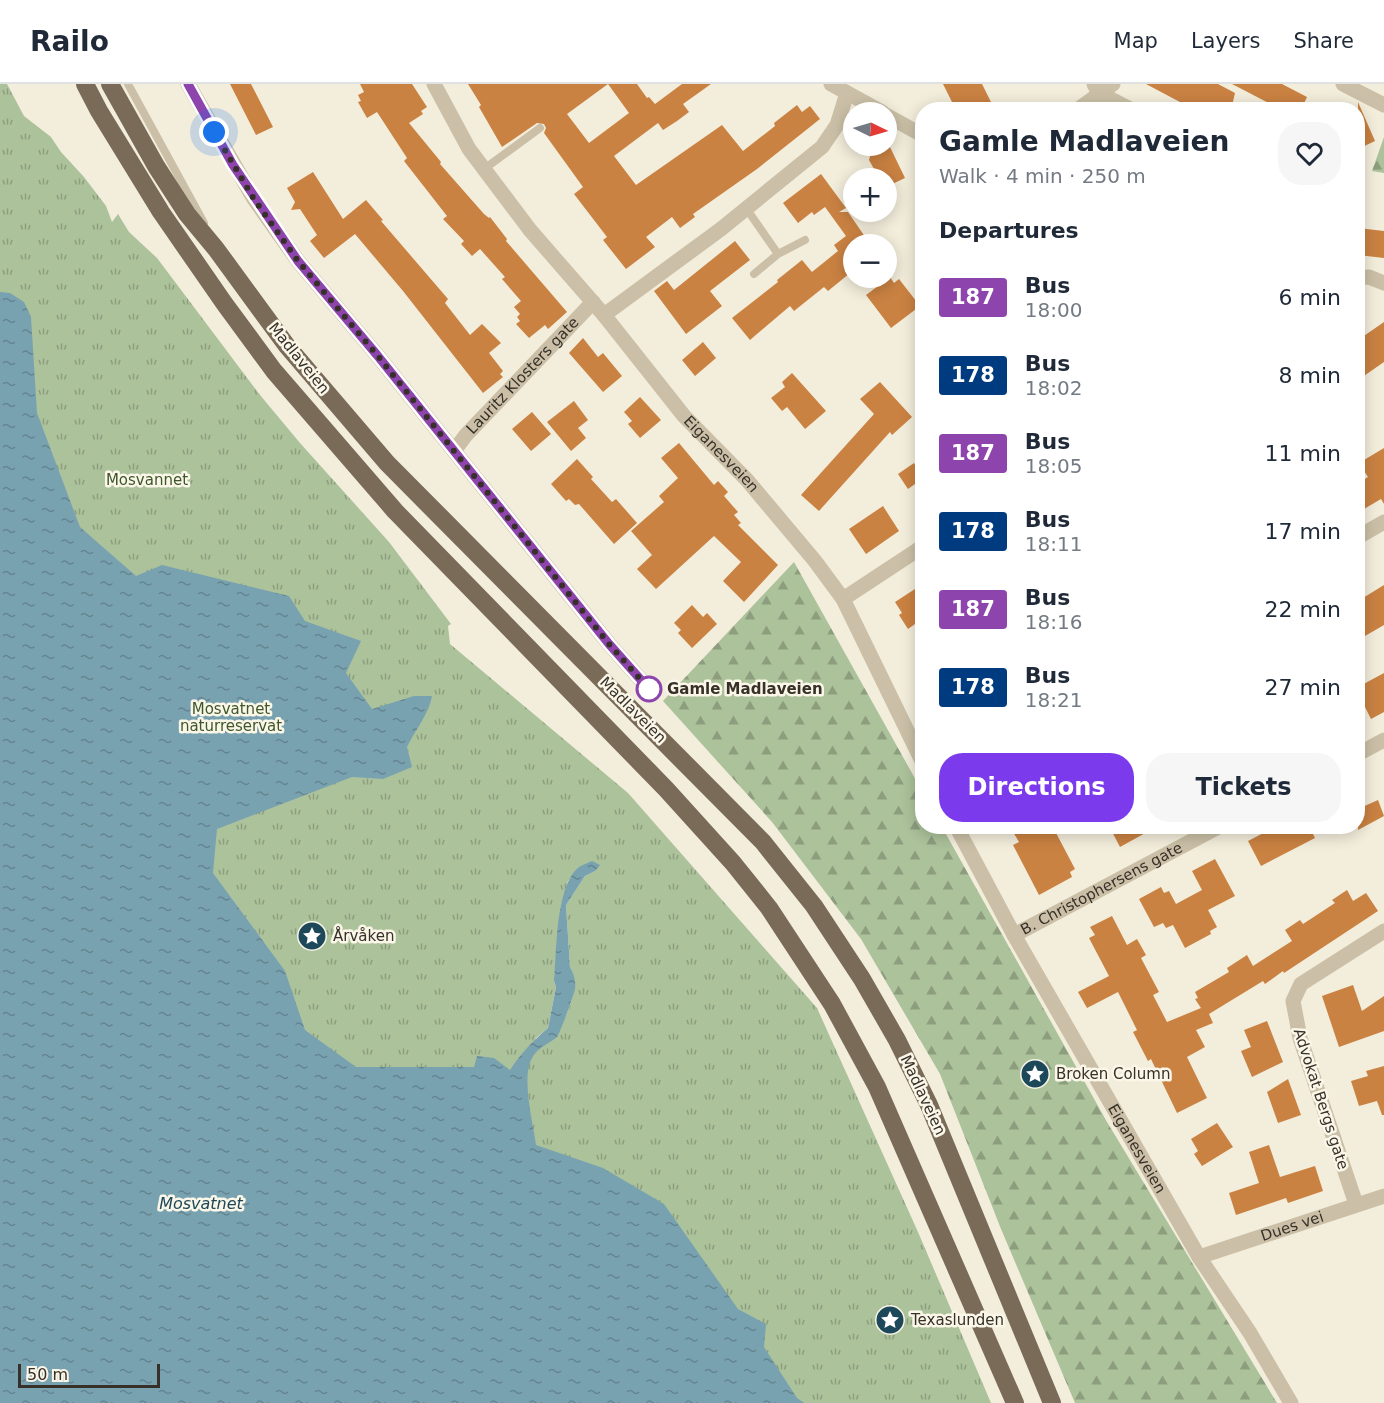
<!DOCTYPE html>
<html lang="en">
<head>
<meta charset="utf-8">
<style>
	body { margin:0; font-family:"DejaVu Sans",sans-serif; background:#f6f6f7; color:#1f2937; height:100vh; display:flex; flex-direction:column; font-size:22px; white-space:nowrap }
	* { box-sizing:border-box; margin:0 }
	p { font-size:20px; color:#747a83 }
	.icon { flex:none; width:33px; height:33px; fill:none; stroke:currentColor; stroke-width:2; stroke-linecap:round; stroke-linejoin:round }
	.map { position:relative; flex:1; overflow:hidden }
	.details { position:absolute; left:915px; top:18px; width:450px; height:732px; display:flex; flex-direction:column; background:#fff; border-radius:24px; box-shadow:0 3px 15px #0003 }
	.details>* { flex:none }
	.badge { padding:0 12px; border-radius:4px; font-size:21px; line-height:39px }
	.needle { width:39px; rotate:95deg }
	.tools { position:absolute; left:843px; top:18px; display:grid; gap:12px }
	.tools a { display:grid; place-items:center; width:54px; height:54px; border-radius:50%; background:#fff; box-shadow:0 3px 15px #0003; font-size:30px }
	.scale { position:absolute; left:18px; bottom:15px; width:142px; box-sizing:border-box; padding-left:6px; border:3px solid #373028; border-top:0; font-size:16px; line-height:21px; white-space:nowrap; color:#373028; -webkit-text-stroke:4px #faf6e8; paint-order:stroke }
	.you { position:absolute; width:30px; height:30px; margin:-15px; border:4px solid #fff; border-radius:50%; background:#1a73e8; box-shadow:0 0 0 9px #1a73e833 }
	.map>.badge { position:absolute; translate:-50% -50%; box-shadow:0 0 0 3px #fff }
	h2 { padding:0 24px; font-size:22px; line-height:54px }
	.round { display:grid; place-items:center; flex:none; width:63px; height:63px; border-radius:24px; background:#f6f6f7 }
	.headline { display:flex; align-items:center; justify-content:space-between; height:102px; padding:0 24px }
	h1 { font-size:28px; font-weight:700; line-height:45px }
	.cta { display:flex; gap:12px; margin-top:auto; padding:12px 24px }
	.cta a { flex:1; height:69px; border-radius:24px; background:#7c3aed; color:#fff; font-size:24px; font-weight:700; line-height:69px; text-align:center }
	.cta a+a { background:#f6f6f7; color:#1f2937 }
	ul { padding:0; list-style:none }
	li { display:flex; align-items:center; gap:18px; height:78px; padding:0 24px }
	li div { flex:1 }
	li b { display:block; font-size:22px }
	li em { font-style:normal }
	li .badge { min-width:66px; font-weight:700; text-align:center }
	header { display:flex; align-items:center; gap:36px; box-sizing:border-box; height:84px; padding:0 30px; background:#fff; border-bottom:2px solid #e0e1e3 }
	header strong { font-size:28px }
	nav { display:flex; gap:33px; margin-inline-start:auto; font-size:21px }
	.map>svg:first-child { display:block }
	.forest { fill:url(#forest-firs) }
	.park { fill:url(#park-tufts); fill-rule:evenodd }
	.water { fill:url(#water-ripples) }
	.building { fill:#ca8242; fill-rule:evenodd }
	.lines { fill:none; stroke-linecap:round; stroke-linejoin:round }
	.lane { stroke:#cbc0a7; stroke-width:8 }
	.street { stroke:#cbc0a7; stroke-width:15 }
	.primary { stroke:#7a6b58; stroke-width:18 }
	.line-casing { stroke:#fff; stroke-width:14 }
	.line { stroke:#8e44ad; stroke-width:9 }
	.walk { stroke:#373028; stroke-width:6; stroke-dasharray:0 10.8 }
	.stop-dot { fill:#fff; stroke:#8e44ad; stroke-width:3 }
	.labels { text-anchor:middle; dominant-baseline:central; stroke-width:5; stroke-linejoin:round; paint-order:stroke }
	.street-label { font-size:15px; fill:#373028; stroke:#faf6e8 }
	.park-label { font-size:15px; fill:#3d572b; stroke:#faf6e8 }
	.stop-label { font-size:15px; font-weight:bold; fill:#373028; stroke:#faf6e8; text-anchor:start }
	.poi-label { font-size:15px; fill:#373028; stroke:#faf6e8; text-anchor:start }
	.water-label { font-size:16px; font-style:italic; fill:#1c485a; stroke:#faf6e8 }
</style>
</head>
<body>
<header>
<strong>Railo</strong>
<nav><a>Map</a><a>Layers</a><a>Share</a></nav>
</header>
<div class="map">
<svg width="1384" height="1319" viewBox="0 0 1384 1319">
	<defs>
		<pattern id="forest-firs" width="22" height="20" patternUnits="userSpaceOnUse" patternTransform="scale(1.5)"><rect width="22" height="20" fill="#acc29b"/><path d="M5 1l3.5 6h-7zM16 11l3.5 6h-7z" fill="#8d9e7e"/></pattern>
		<pattern id="park-tufts" width="24" height="20" patternUnits="userSpaceOnUse" patternTransform="scale(1.5)"><rect width="24" height="20" fill="#acc29b"/><path d="M3 7l-1-3M5 7V3M7 7l1-3M15 17l-1-3M17 17v-4M19 17l1-3" fill="none" stroke="#8d9e7e"/></pattern>
		<pattern id="water-ripples" width="26" height="14" patternUnits="userSpaceOnUse" patternTransform="scale(1.5)"><rect width="26" height="14" fill="#79a2b1"/><path d="M2 4q2-2 4 0t4 0M15 11q2-2 4 0t4 0" fill="none" stroke="#648490"/></pattern>
	</defs>
	<rect width="100%" height="100%" fill="#f3eddb"/>
	<!-- forest -->
	<path class="forest" d="M1384 53V89L1372 87Z
		M794 478 922 707V742L942 743 1107 1038 1277 1319H1075L1001 1145 940 990 861 855 772 738 663 617Z"/>
	<!-- park -->
	<path class="park" d="M0 0H7L24 32 51 53 61 68 84 93 106 122 112 138 118 130 129 148 157 174 260 311 300 359 389 458 451 540 448 542 450 560 628 709 817 924 918 1148 991 1319H0ZM579 783 595 787 585 792 566 821 570 883C582 905 565 931 557 952L551 956 535 955 548 944 556 903 554 897 561 821 568 797Z"/>
	<!-- water -->
	<path class="water" d="M0 208 10 209 24 218 31 233 37 329 80 443 136 492 162 481 289 512 305 537 361 557 346 589 372 625 414 612H432C429 630 415 646 407 663L412 683 383 695 352 693 217 745 213 789 285 887 305 946 356 983H474L477 972 494 974 510 986C521 969 533 957 548 944L556 903 554 897C557 868 555 802 579 783 582 781 588 779 592 777L600 781 595 787 585 792 566 821 570 883C574 890 576 897 575 905 574 911 560 949 557 953 550 959 537 964 532 974 521 994 533 1038 536 1061L603 1084 664 1120 738 1225 766 1240 764 1263 797 1314 804 1319H0Z"/>
	<!-- building -->
	<path class="building" d="M230 0H251L273 43 256 51Z
		M360 0H412L427 23 421 27 423 30 409 39 441 78 440 80 484 130 489 134 490 133 507 155 506 157 567 228 548 245 545 241 529 254 516 240 520 237 517 233 520 230 514 223 521 217 502 195 505 193 480 165 472 172 461 160 464 157 443 135 447 132 404 77 407 74 377 28 367 34 358 18 361 17 358 11 364 8Z
		M468 0H637L647 14 649 13 655 20 682 0H711L683 20 689 28 677 37 663 46 658 39 614 72 636 101 722 41 743 67 775 42 774 39 797 21 802 28 810 22 820 35 757 85 693 130 695 133 680 144 672 133 646 153 655 163 626 185 603 156 607 153 574 110 583 103 544 49 546 44 544 40 537 39 502 63 479 23 481 21ZM608 0 629 29 589 59 567 30Z
		M943 0H982L995 26H956Z
		M1146 0H1218L1235 9 1231 26H1195Z
		M1232 0H1282L1307 13 1301 26H1282Z
		M1358 18 1375 57 1358 65Z
		M889 61 905 94 886 103V94H879L869 76 872 65 878 67Z
		M313 88 343 135 366 116 383 136 381 137 448 215 445 219 470 251 482 240 501 259 489 269 503 287 500 290 503 293 483 309 403 207 355 150 324 174 310 157 317 151 300 125 291 126 295 118 287 104Z
		M821 90 846 124 839 128H848L870 160H854V188L848 181 846 183 850 189 828 207 824 203 794 227 790 222 750 256 732 234 778 198 777 196 802 176 812 188 838 167 834 161 846 152 825 123 814 131 812 128 798 139 783 119Z
		M1358 144 1384 147V174L1358 171Z
		M735 157 750 176 710 207 722 222 686 250 654 207 667 197 674 206Z
		M890 193 894 199 899 195 920 222 891 244 866 211Z
		M1384 238V278L1358 296V256Z
		M583 254 598 273 603 269 622 292 603 308 569 269Z
		M703 258 716 274 695 292 682 276Z
		M792 289 826 327 805 345 787 323 782 327 771 314 785 303 782 298Z
		M880 298 912 333 892 351 890 348 819 427 801 411 874 330 860 315Z
		M640 313 661 336 640 354 628 340 632 337 624 328Z
		M574 317 588 336 578 344 586 354 571 367 547 338Z
		M532 328 551 350 531 367 512 345Z
		M679 359 714 401 718 397 728 408 724 412 738 428 734 431 741 439 738 441 778 481 744 518 723 497 741 478 714 452 656 505 637 485 652 471 631 447 664 418 659 412 678 394 661 374Z
		M1384 364V420L1381 415 1364 425 1358 414V399L1368 393 1359 379Z
		M577 375 593 393 591 395 612 418 616 415 637 439 614 460 579 420 575 421 569 415 566 417 551 400Z
		M914 379 922 395 908 405 898 390Z
		M883 422 899 447 866 470 849 445Z
		M1384 501V541L1358 556V517Z
		M922 502V535L908 545 899 531 902 529 895 518 915 505 916 507Z
		M692 521 703 533 707 529 717 540 692 564 678 549 681 546 674 539Z
		M1384 589V628L1371 635 1358 609V603Z
		M1378 716 1384 732 1358 746V725Z
		M1023 742H1049L1052 749 1055 747 1075 785 1070 788 1072 793 1039 811 1013 761 1019 758 1013 748Z
		M1109 742H1158L1120 763Z
		M1277 742H1309L1315 754 1261 782 1248 757Z
		M1215 775 1235 812 1208 826 1217 843 1210 847 1211 850 1185 864 1173 841 1166 844 1163 839 1154 843 1139 815 1161 803 1164 809 1169 807 1176 820 1202 806 1192 787Z
		M1347 806 1353 817 1366 809 1378 827 1284 889 1283 887 1265 900 1263 897 1209 930 1213 939 1196 946 1205 963 1187 973 1207 1014 1177 1029 1151 975 1148 977 1133 948 1137 946 1118 908 1087 924 1078 908 1109 892 1089 854 1095 851 1090 843 1112 832 1127 861 1137 855 1146 871 1141 874 1159 908 1153 911 1167 938 1201 924 1195 915 1198 914 1195 908 1229 888 1227 884 1247 871 1253 882 1292 857 1285 846 1300 836 1303 840 1335 819 1332 816Z
		M1353 901 1362 927 1384 912V947L1339 963 1322 912Z
		M1267 937 1283 978 1252 993 1241 967 1251 963 1244 946Z
		M1384 982V1031H1382L1377 1017 1359 1022 1351 997 1368 992 1366 987Z
		M1288 995 1301 1031 1278 1039 1267 1008Z
		M1217 1039 1233 1063 1202 1082 1194 1070 1198 1067 1191 1055Z
		M1269 1061 1280 1093 1315 1082 1323 1107 1288 1119 1286 1114 1236 1131 1229 1109 1259 1099 1249 1068Z"/>
	<g class="lines">
		<!-- lane -->
		<path class="lane" d="M128 0 204 139
			M484 85 540 44
			M746 124 778 170
			M754 190 778 170 805 156"/>
		<!-- street -->
		<g class="street">
			<path d="M188 0 254 115 298 177 377 271 609 560 649 605"/>
			<path id="s1" d="M434 0 469 65 530 146 604 231 684 332 747 396 815 477 843 515 922 677"/>
			<path d="M831 0 882 28"/>
			<path d="M1094 0 1099 9 1132 26"/>
			<path d="M1343 0 1384 21"/>
			<path d="M1077 26 1113 0"/>
			<path d="M886 31 922 51"/>
			<path d="M1358 194 1369 193 1384 199"/>
			<path d="M604 231 721 145 822 63 837 41 847 9"/>
			<path id="s2" d="M454 367 466 351 593 218"/>
			<path d="M1358 453 1384 438"/>
			<path d="M843 515 922 463"/>
			<path d="M1358 670 1384 656"/>
			<path id="s3" d="M956 742 1014 851 1199 1173 1250 1249 1291 1319"/>
			<path id="s4" d="M1014 851 1220 742"/>
			<path d="M1356 1120 1300 954 1293 917 1301 900 1384 847"/>
			<path id="s5" d="M1199 1173 1384 1112"/>
		</g>
		<!-- primary -->
		<path class="primary" d="M85 0 99 27 161 128 224 219 274 287 395 427 666 705 733 779 769 824 832 920 877 1003 1015 1319
			M110 0 156 82 187 130 216 165 287 262 387 379 763 758 814 822 862 895 897 956 929 1021 1052 1319"/>
	</g>
	<g class="lines">
		<!-- line casing -->
		<g class="line-casing">
			<path id="line" d="M188 0 233 81 298 177 377 271 609 560 649 605"/>
		</g>
		<!-- line -->
		<use href="#line" class="line"/>
		<!-- walk -->
		<path class="walk" d="M214 48 254 115 298 177 377 271 609 560 649 605"/>
	</g>
	<!-- icons -->
	<defs>
		<g id="sight-disc" transform="scale(1.5)"><circle r="9.5" fill="#1c485a" stroke="#faf6e8"/><path d="M0-6L1.8-2.2L6-1.7L2.9 1.2L3.7 5.4L0 3.3L-3.7 5.4L-2.9 1.2L-6-1.7L-1.8-2.2Z" fill="#fff"/></g>
	</defs>
	<g fill-rule="evenodd">
		<use href="#sight-disc" x="312" y="852"/>
		<use href="#sight-disc" x="1035" y="990"/>
		<use href="#sight-disc" x="890" y="1236"/>
	</g>
	<!-- markers -->
	<circle class="stop-dot" cx="649" cy="605" r="12"/>
	<g class="labels">
		<!-- street labels -->
		<g class="street-label">
			<text transform="translate(299 274) rotate(51)">Madlaveien</text>
			<text stroke="none"><textPath href="#s2" startOffset="102">Lauritz Klosters gate</textPath></text>
			<text stroke="none"><textPath href="#s1" startOffset="470">Eiganesveien</textPath></text>
			<text transform="translate(633 626) rotate(45)">Madlaveien</text>
			<text stroke="none"><textPath href="#s4" startOffset="99">B. Christophersens gate</textPath></text>
			<text transform="translate(923 1011) rotate(65)">Madlaveien</text>
			<text transform="translate(1321 1015) rotate(72)">Advokat Bergs gate</text>
			<text stroke="none"><textPath href="#s3" startOffset="370">Eiganesveien</textPath></text>
			<text stroke="none"><textPath href="#s5" startOffset="98">Dues vei</textPath></text>
		</g>
		<!-- park labels -->
		<g class="park-label">
			<text x="147" y="396">Mosvannet</text>
			<text x="231" y="625">Mosvatnet<tspan x="231" dy="17">naturreservat</tspan></text>
		</g>
		<!-- stop labels -->
		<g class="stop-label">
			<text x="667" y="605">Gamle Madlaveien</text>
		</g>
		<!-- poi labels -->
		<g class="poi-label">
			<text x="333" y="852">Årvåken</text>
			<text x="1056" y="990">Broken Column</text>
			<text x="911" y="1236">Texaslunden</text>
		</g>
		<!-- water labels -->
		<g class="water-label">
			<text x="201" y="1119">Mosvatnet</text>
		</g>
	</g>
</svg>
<div class="tools">
<a><svg class="needle" viewBox="-14 -14 28 28"><path d="M0-13l5 13h-10z" fill="#e53935"/><path d="M0 13l5-13h-10z" fill="#747a83"/></svg></a>
<a>+</a>
<a>−</a>
</div>
<div class="scale">50 m</div>
<div class="you" style="left:214px;top:48px"></div>
<section class="details">
<div class="headline"><div><h1>Gamle Madlaveien</h1><p>Walk · 4 min · 250 m</p></div><a class="round"><svg class="icon" aria-label="heart" viewBox="0 0 24 24"><path d="M12 20l-8-8c-3-5 5-10 8-4 3-6 11-1 8 4z"/></svg></a></div>
<h2>Departures</h2>
<ul>
<li><span class="badge" style="background:#8e44ad;color:#fff">187</span><div><b>Bus</b><p>18:00</p></div><em>6 min</em></li>
<li><span class="badge" style="background:#003b80;color:#fff">178</span><div><b>Bus</b><p>18:02</p></div><em>8 min</em></li>
<li><span class="badge" style="background:#8e44ad;color:#fff">187</span><div><b>Bus</b><p>18:05</p></div><em>11 min</em></li>
<li><span class="badge" style="background:#003b80;color:#fff">178</span><div><b>Bus</b><p>18:11</p></div><em>17 min</em></li>
<li><span class="badge" style="background:#8e44ad;color:#fff">187</span><div><b>Bus</b><p>18:16</p></div><em>22 min</em></li>
<li><span class="badge" style="background:#003b80;color:#fff">178</span><div><b>Bus</b><p>18:21</p></div><em>27 min</em></li>
</ul>
<div class="cta"><a>Directions</a><a>Tickets</a></div>
</section>
</div>
</body>
</html>
